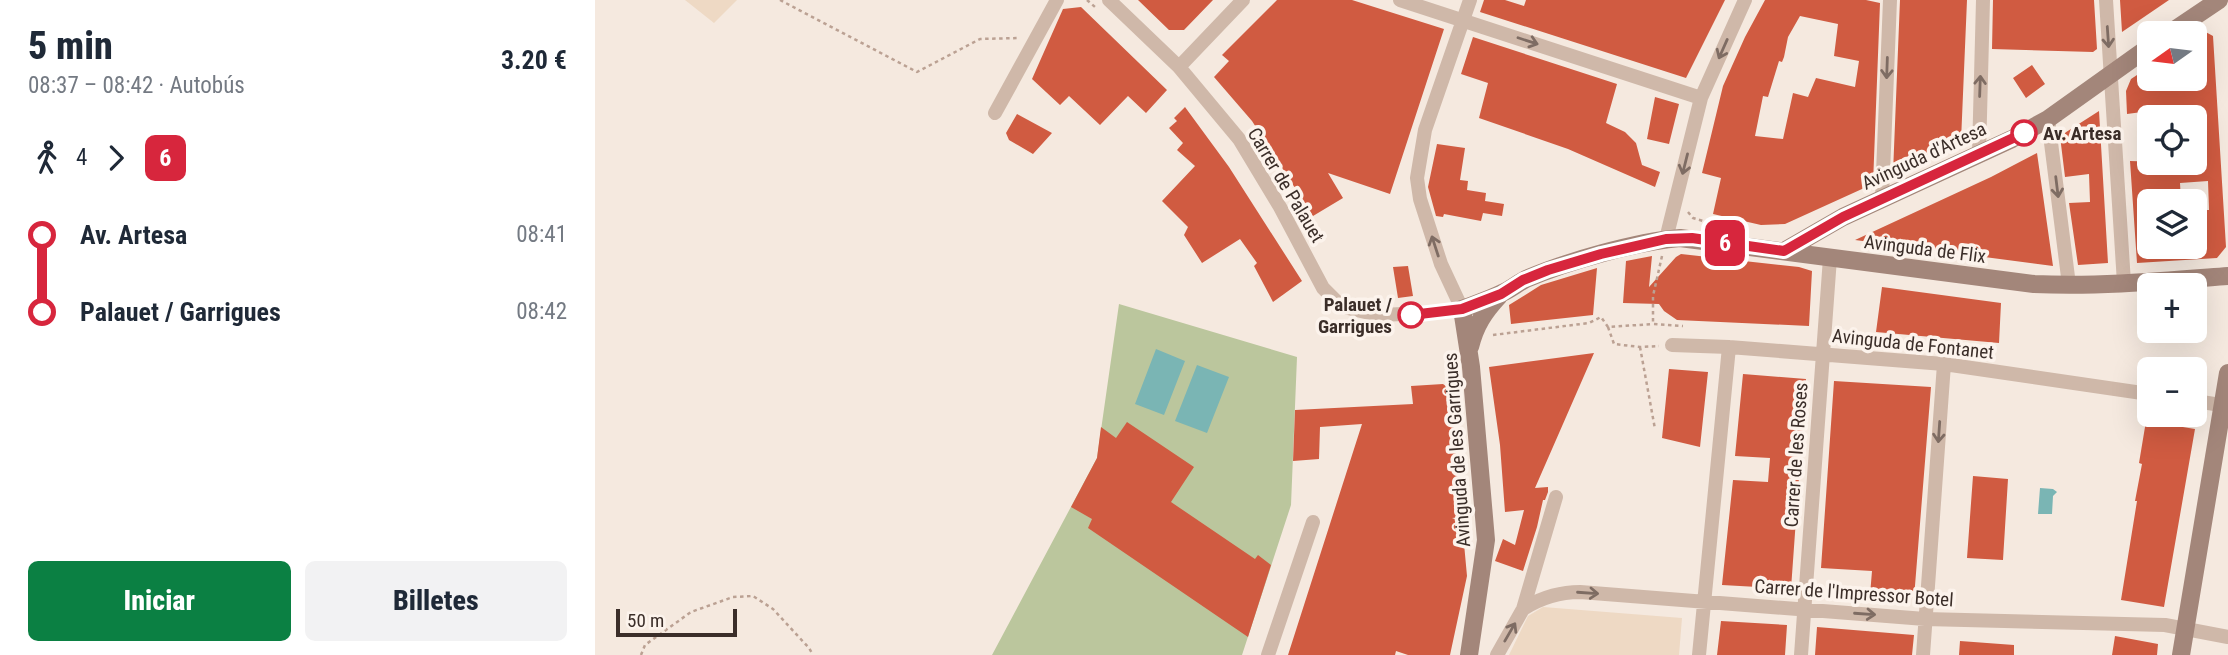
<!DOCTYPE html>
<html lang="es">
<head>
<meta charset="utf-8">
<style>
	body { margin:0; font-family:"Roboto Condensed",sans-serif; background:#f2f2f3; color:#1f2937; height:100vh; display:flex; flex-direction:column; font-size:26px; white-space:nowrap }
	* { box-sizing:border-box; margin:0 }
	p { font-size:23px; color:#747a83 }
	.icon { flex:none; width:38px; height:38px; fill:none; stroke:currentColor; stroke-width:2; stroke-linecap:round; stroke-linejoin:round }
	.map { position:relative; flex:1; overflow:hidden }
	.drawer { display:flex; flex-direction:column; background:#fff; width:595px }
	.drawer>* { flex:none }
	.badge { padding:0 14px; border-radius:10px; font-size:24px; line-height:46px }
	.needle { width:46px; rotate:256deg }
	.buttons { position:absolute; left:1542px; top:21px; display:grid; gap:14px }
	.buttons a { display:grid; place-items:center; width:70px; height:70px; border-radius:10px; background:#fff; box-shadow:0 7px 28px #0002; font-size:35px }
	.scale { position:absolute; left:21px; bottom:18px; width:121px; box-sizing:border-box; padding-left:7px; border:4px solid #3b2e29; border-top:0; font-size:19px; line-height:24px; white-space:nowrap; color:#3b2e29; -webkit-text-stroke:5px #fcf3ec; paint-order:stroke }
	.map>.badge { position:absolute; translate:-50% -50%; box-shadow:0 0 0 4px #fff }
	.legs { display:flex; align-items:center; gap:10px; height:77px; padding:0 28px; font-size:23px }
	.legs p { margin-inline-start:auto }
	.overview { display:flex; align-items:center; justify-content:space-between; height:119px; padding:0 28px }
	h1 { font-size:38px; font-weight:800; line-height:52px }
	.action { display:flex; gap:14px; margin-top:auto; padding:14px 28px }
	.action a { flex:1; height:80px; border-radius:10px; background:#0b8043; color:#fff; font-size:28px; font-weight:800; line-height:80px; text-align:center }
	.action a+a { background:#f2f2f3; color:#1f2937 }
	ul { padding:0 28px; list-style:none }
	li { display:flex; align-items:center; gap:24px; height:77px; font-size:26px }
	li i { display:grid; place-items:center; width:10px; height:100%; margin:0 9px; background:currentColor }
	li i::after { content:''; width:18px; height:18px; margin:-9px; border:5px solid; border-radius:50%; background:#fff }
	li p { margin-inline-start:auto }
	li:first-child i { background:linear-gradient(#0000 50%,currentColor 0) }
	li:last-child i { background:linear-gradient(currentColor 50%,#0000 0) }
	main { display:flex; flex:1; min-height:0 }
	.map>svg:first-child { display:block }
	.green { fill:#bbc69d }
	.plaza { fill:#eed9c4 }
	.water { fill:#7ab5b4 }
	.building { fill:#d05b41; fill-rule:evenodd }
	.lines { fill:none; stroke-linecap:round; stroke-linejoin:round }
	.path { stroke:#bba193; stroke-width:2.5; stroke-dasharray:3.5 3.5; stroke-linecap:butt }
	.street { stroke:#cfb8a9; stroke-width:14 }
	.secondary { stroke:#a3867a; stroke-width:18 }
	.oneway { stroke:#7e6c63 }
	.line-1-casing { stroke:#fff; stroke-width:16 }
	.line-1 { stroke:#d7263d; stroke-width:10 }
	.stop-1-dot { fill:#fff; stroke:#d7263d; stroke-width:3.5 }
	.labels { text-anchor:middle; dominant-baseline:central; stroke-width:7; stroke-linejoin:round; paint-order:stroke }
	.stop-label { font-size:19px; font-weight:bold; fill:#3b2e29; stroke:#fcf3ec; text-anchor:start }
	.street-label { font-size:19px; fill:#3b2e29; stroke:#fcf3ec }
</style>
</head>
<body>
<main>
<section class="drawer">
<div class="overview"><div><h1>5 min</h1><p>08:37 – 08:42 · Autobús</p></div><b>3.20 €</b></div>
<div class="legs"><svg class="icon" aria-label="walk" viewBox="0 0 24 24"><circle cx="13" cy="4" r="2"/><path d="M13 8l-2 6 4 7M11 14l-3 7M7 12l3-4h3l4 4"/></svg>4<svg class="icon" aria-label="forward" viewBox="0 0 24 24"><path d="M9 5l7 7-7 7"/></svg><b class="badge" style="background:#d7263d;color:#fff">6</b></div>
<ul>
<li><i style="color:#d7263d"></i><b>Av. Artesa</b><p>08:41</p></li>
<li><i style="color:#d7263d"></i><b>Palauet / Garrigues</b><p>08:42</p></li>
</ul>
<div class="action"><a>Iniciar</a><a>Billetes</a></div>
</section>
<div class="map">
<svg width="1633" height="655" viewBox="0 0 1633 655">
	<rect width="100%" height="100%" fill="#f5e9df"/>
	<!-- green -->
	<path class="green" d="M524 304 702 357 696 505 647 655H397L502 458Z"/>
	<!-- plaza -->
	<path class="plaza" d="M90 0H142L119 23Z
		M948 607 1087 618 1084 655H914L933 616Z"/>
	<!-- water -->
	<path class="water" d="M561 349 590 361 569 415 540 404Z
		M602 365 634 377 612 433 580 421Z
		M1445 488 1458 489 1462 492 1458 496 1457 514H1443Z"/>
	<!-- building -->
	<path class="building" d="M543 0H618L589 30H574Z
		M682 0H757L849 29 795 194 733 173 748 198 718 216 657 121 619 77 634 61 627 55Z
		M889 0H910L929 6 931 0H1130L1091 78 885 12Z
		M1170 0H1271L1285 3 1278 184 1190 224 1166 225 1118 214 1126 178 1107 173 1128 86 1150 37ZM1205 16 1243 24 1239 56 1264 61 1260 87 1221 78 1213 97 1198 93 1188 139 1160 136 1168 96 1173 97 1184 61 1187 62 1189 57 1193 37Z
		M1305 0H1372L1366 141 1298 173Z
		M1398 0H1499L1502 49 1498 52 1397 49Z
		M1525 0H1574L1527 32Z
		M486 7 572 90 551 113 533 96 505 125 474 96 465 105 437 79 468 9Z
		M1607 30 1618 36 1631 247 1622 258 1542 263 1535 161 1600 163V117H1548L1547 112 1532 114 1531 91 1536 79 1554 67V79H1600V35ZM1613 181 1614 210H1600V247H1554V201H1586L1585 183Z
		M878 37 1022 84 1011 123 1030 132 1041 143 1047 165 1065 172 1060 187 973 149 884 118 893 83 866 74Z
		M1437 65 1450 84 1431 98 1418 78Z
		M1060 97 1084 104 1074 144 1052 139Z
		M590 107 634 167 707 281 678 302 659 266 662 263 645 239 607 263 589 235 593 227 567 201 600 166 582 150 588 143 574 128 582 121 579 118Z
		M1504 111 1513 263 1483 265 1474 203 1495 202 1494 174 1470 177 1465 136Z
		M422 114 457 133 438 154 414 140 411 133Z
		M842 144 870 148 865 180 873 181 872 190 891 193 890 201 909 204 907 216 888 213 886 221 849 214 848 217 841 216 833 187Z
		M1442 153 1458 266 1260 240 1396 177Z
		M1086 254 1204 267 1217 271 1214 326 1082 320 1069 311 1064 304 1028 303 1031 261 1057 256 1054 287 1081 257Z
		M813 266 818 296 803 298 798 267Z
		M1002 268 998 315 916 324 914 305 946 285Z
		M1287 287 1406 303 1404 343 1281 332Z
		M999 353 940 488 953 487V492L950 500H948L942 527 928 571 900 561 908 539 920 545 929 510 910 512 905 445 894 367Z
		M1074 369 1113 372 1105 447 1067 438Z
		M1148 374 1211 379 1196 589 1127 585 1138 480 1173 482 1175 458 1140 456Z
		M1239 381 1336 387 1319 598 1275 595 1277 571 1226 568Z
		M848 384 856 390 867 517 857 518 867 522 872 576 855 655H813L801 651 800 655H693L767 424 725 427 724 459 698 461 700 410 818 404 816 386Z
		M1551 421 1600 429 1569 607 1526 600 1542 501H1540L1547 464 1544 463Z
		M532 422 599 467 576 502 660 559 663 555 676 565 653 637 493 528 497 519 476 507 502 458 506 427 521 438Z
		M1378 476 1413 479 1408 560 1372 558Z
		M1126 621 1192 625 1190 655H1122Z
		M1222 627 1319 635 1317 655H1220Z
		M1520 636 1563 644 1562 655H1517Z
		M1365 641 1419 645V655H1364Z"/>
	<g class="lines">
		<!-- path -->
		<path class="path" d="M185 0 322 72 385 39 424 38
			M492 0 500 7
			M1093 212 1098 218 1118 224
			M1067 256 1058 296V324L1088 326
			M1013 327 1019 344 1045 347 1064 346
			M898 335 994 323 1006 317 1013 327 1058 324
			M1045 347 1060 429
			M46 655 50 645 96 612 138 597 158 596 178 609 214 648 218 655"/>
		<!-- street -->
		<path class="street" d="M514 0 584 67 644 139 685 207 728 288 741 301 753 308 783 315 835 313 867 309 846 264 825 199 822 178 830 130 875 0
			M805 0 1106 98
			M1511 0 1529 283
			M584 67 648 0
			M400 113 462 0
			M1453 119 1474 285
			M1384 154 1388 0
			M1287 198 1295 0
			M1071 239 1106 98 1150 0
			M1077 345 1134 347 1349 364 1554 394
			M1600 401 1633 406
			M928 609C947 597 964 592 985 592L1330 619 1570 625 1633 637
			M673 655 718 522
			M902 655 928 609 961 497
			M1104 655 1134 347
			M1206 655 1235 258
			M1328 655 1349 364"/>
		<!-- secondary -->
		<path class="secondary" d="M1575 33 1624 0
			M1189 251 1248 217 1417 139 1453 119 1554 47
			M875 347C880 326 889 312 904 296
			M874 655 891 540 876 367 867 309C880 304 895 299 907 293 916 289 923 283 931 279 973 261 1040 242 1085 238L1439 284C1503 287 1568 281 1633 276
			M1586 655 1633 373"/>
	</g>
	<!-- one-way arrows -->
	<defs><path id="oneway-shaft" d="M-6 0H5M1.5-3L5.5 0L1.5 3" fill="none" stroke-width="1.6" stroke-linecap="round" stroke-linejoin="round" transform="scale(1.75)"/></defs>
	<g class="oneway">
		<use href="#oneway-shaft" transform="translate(1513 37) rotate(86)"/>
		<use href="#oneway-shaft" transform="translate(933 41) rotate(18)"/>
		<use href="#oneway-shaft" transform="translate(1128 49) rotate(114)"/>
		<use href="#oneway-shaft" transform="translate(1292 68) rotate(92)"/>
		<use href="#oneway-shaft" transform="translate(1385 86) rotate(-88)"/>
		<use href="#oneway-shaft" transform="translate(1090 164) rotate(104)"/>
		<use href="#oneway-shaft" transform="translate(1462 187) rotate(83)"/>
		<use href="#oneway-shaft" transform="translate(840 246) rotate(-108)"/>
		<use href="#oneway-shaft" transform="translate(1344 432) rotate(94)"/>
		<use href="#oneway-shaft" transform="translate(993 593) rotate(4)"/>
		<use href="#oneway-shaft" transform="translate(1270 614) rotate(4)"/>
		<use href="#oneway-shaft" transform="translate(915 632) rotate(-60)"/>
	</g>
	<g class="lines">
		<!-- line-1 casing -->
		<g class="line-1-casing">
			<path id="line-1" d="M816 315 867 309 906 294 928 280 953 270 1006 254 1071 239 1097 238 1189 251 1248 217 1429 133"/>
		</g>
		<!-- line-1 -->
		<use href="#line-1" class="line-1"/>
	</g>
	<!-- markers -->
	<g class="stop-1-dot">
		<circle cx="1429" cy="133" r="12"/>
		<circle cx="816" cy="315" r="12"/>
	</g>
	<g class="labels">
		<!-- stop labels -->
		<g class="stop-label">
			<text x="1448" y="133">Av. Artesa</text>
			<text x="797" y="304" text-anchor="end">Palauet /<tspan x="797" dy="22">Garrigues</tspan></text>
		</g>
		<!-- street labels -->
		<g class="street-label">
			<text transform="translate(1329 156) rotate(-25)">Avinguda d'Artesa</text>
			<text transform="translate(691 185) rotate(59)">Carrer de Palauet</text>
			<text transform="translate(1330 249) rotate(7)">Avinguda de Flix</text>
			<text transform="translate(1318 344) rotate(6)">Avinguda de Fontanet</text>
			<text transform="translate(862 450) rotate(-94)">Avinguda de les Garrigues</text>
			<text transform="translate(1201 455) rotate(-86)">Carrer de les Roses</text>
			<text transform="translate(1259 593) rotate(4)">Carrer de l'Impressor Botel</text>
		</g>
	</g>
</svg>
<div class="buttons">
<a><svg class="needle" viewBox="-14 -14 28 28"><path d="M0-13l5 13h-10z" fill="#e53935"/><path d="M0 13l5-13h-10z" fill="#747a83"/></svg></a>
<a><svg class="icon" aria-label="locate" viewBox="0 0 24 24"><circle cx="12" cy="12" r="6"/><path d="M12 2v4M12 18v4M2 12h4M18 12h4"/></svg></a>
<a><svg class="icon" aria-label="layers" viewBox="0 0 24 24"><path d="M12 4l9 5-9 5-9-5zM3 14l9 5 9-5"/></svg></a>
<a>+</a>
<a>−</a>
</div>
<div class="scale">50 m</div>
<b class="badge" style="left:1130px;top:243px;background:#d7263d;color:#fff">6</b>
</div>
</main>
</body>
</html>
